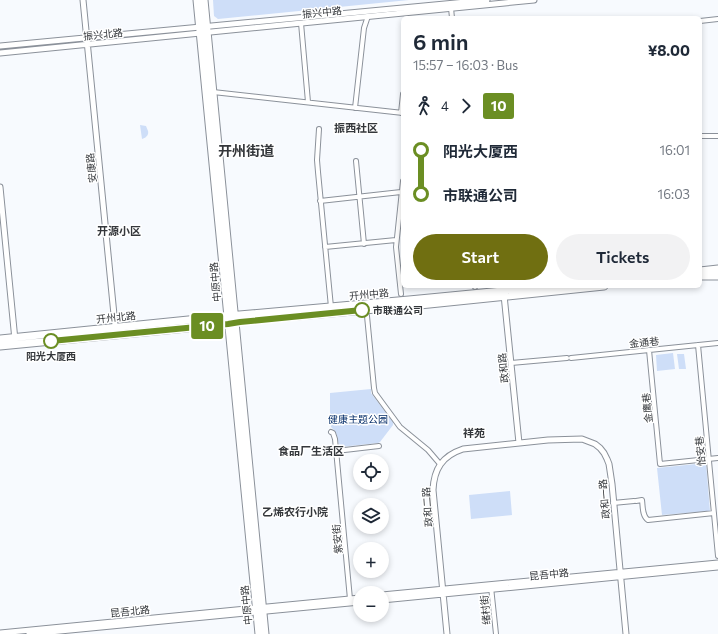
<!DOCTYPE html>
<html lang="en">
<head>
<meta charset="utf-8">
<style>
	body { margin:0; font-family:Commissioner,"Noto Sans SC",sans-serif; background:#f2f2f3; color:#1f2937; height:100vh; display:flex; flex-direction:column; font-size:15px; white-space:nowrap }
	* { box-sizing:border-box; margin:0 }
	p { font-size:13px; color:#747a83 }
	.icon { flex:none; width:22px; height:22px; fill:none; stroke:currentColor; stroke-width:2; stroke-linecap:round; stroke-linejoin:round }
	.map { position:relative; flex:1; overflow:hidden }
	.panel { position:absolute; left:401px; top:16px; width:301px; height:272px; display:flex; flex-direction:column; background:#fff; border-radius:6px; box-shadow:0 2px 6px #0003 }
	.panel>* { flex:none }
	.badge { padding:0 8px; border-radius:3px; font-size:14px; line-height:26px }
	.tools { position:absolute; left:353px; top:454px; display:grid; gap:8px }
	.tools a { display:grid; place-items:center; width:36px; height:36px; border-radius:50%; background:#fff; box-shadow:0 2px 6px #0003; font-size:20px }
	.map>.badge { position:absolute; translate:-50% -50%; box-shadow:0 0 0 2px #fff }
	.legs { display:flex; align-items:center; gap:6px; height:44px; padding:0 12px; font-size:13px }
	.legs p { margin-inline-start:auto }
	.summary { display:flex; align-items:center; justify-content:space-between; height:68px; padding:0 12px }
	h1 { font-size:22px; font-weight:600; line-height:30px }
	.button { display:flex; gap:8px; margin-top:auto; padding:8px 12px }
	.button a { flex:1; height:46px; border-radius:24px; background:#706f11; color:#fff; font-size:16px; font-weight:600; line-height:46px; text-align:center }
	.button a+a { background:#f2f2f3; color:#1f2937 }
	ul { padding:0 12px; list-style:none }
	li { display:flex; align-items:center; gap:14px; height:44px; font-size:15px }
	li i { display:grid; place-items:center; width:6px; height:100%; margin:0 5px; background:currentColor }
	li i::after { content:''; width:10px; height:10px; margin:-5px; border:3px solid; border-radius:50%; background:#fff }
	li p { margin-inline-start:auto }
	li:first-child i { background:linear-gradient(#0000 50%,currentColor 0) }
	li:last-child i { background:linear-gradient(currentColor 50%,#0000 0) }
	.map>svg:first-child { display:block }
	.green { fill:#cedef8 }
	.lines { fill:none; stroke-linecap:round; stroke-linejoin:round }
	.minor-casing { stroke:#8b919a; stroke-width:6 }
	.tertiary-casing { stroke:#8b919a; stroke-width:7 }
	.primary-casing { stroke:#8b919a; stroke-width:9 }
	.minor { stroke:#fff; stroke-width:4 }
	.tertiary { stroke:#fff; stroke-width:5 }
	.primary { stroke:#fff; stroke-width:7 }
	.line-1-casing { stroke:#fff; stroke-width:9 }
	.line-1 { stroke:#6b8e23; stroke-width:6 }
	.stop-1-dot { fill:#fff; stroke:#6b8e23; stroke-width:2 }
	.labels { text-anchor:middle; dominant-baseline:central; stroke-width:3; stroke-linejoin:round; paint-order:stroke }
	.street-label { font-size:10px; fill:#34373b; stroke:#fff }
	.stop-label { font-size:10px; font-weight:bold; fill:#34373b; stroke:#fff; text-anchor:start }
	.park-label { font-size:10px; fill:#072f6a; stroke:#fff }
	.neighbourhood-label { font-size:11px; font-weight:bold; fill:#34373b; stroke:#fff }
	.district-label { font-size:14px; font-weight:bold; fill:#34373b; stroke:#fff }
</style>
</head>
<body>
<div class="map">
<svg width="718" height="634" viewBox="0 0 718 634">
	<rect width="100%" height="100%" fill="#f7fafe"/>
	<!-- green -->
	<path class="green" d="M213 0H409L218 19 214 16Z
		M140 125 146 126 148 131C149 135 146 138 142 139Z
		M673 353 675 369 657 371 656 355Z
		M677 354H684L686 369H679Z
		M371 389V393L393 422V425L380 442 378 443 340 447 339 446 337 435 335 431 331 427 330 422V393Z
		M706 463 710 511 662 515 657 468Z
		M510 491 512 515 471 519 469 495Z"/>
	<g class="lines">
		<!-- minor casing -->
		<g class="minor-casing">
			<path id="minor" d="M451 8 452 18
				M700 21 718 19
				M301 23 308 102
				M213 92 403 113
				M355 108 364 28 368 16
				M401 113 403 94
				M319 129 317 160 318 172 331 307
				M700 136H718
				M356 161 364 244
				M320 201 401 192
				M325 247 396 240
				M475 287V286
				M401 294 396 247 403 181
				M367 316 374 388 375 393 400 427 428 450 440 464
				M698 345 718 556
				M649 350 660 464 718 458
				M571 358 718 343
				M511 363 567 358
				M331 432 333 433 335 439 350 599
				M336 451 379 446
				M636 501 642 500C643 507 642 516 648 520L714 513
				M613 503 634 501
				M491 587 496 634"/>
		</g>
		<!-- tertiary casing -->
		<g class="tertiary-casing">
			<path id="tertiary" d="M83 0 116 335
				M0 46 487 0
				M0 53 534 0
				M0 187 15 340
				M504 295 519 443
				M382 595 718 563
				M382 600 718 567
				M0 633 360 598
				M29 634 360 602
				M447 634 433 490C434 469 442 456 463 449L548 440 582 439 595 444 600 448 604 453 607 459 609 464 612 484 626 634"/>
		</g>
		<!-- primary casing -->
		<g class="primary-casing">
			<path id="primary" d="M197 0 259 634
				M204 0 265 634
				M700 271 718 269
				M700 276H718
				M0 339 228 316 409 300 553 286
				M0 346 228 324 240 321 410 306 604 286"/>
		</g>
		<!-- minor -->
		<use href="#minor" class="minor"/>
		<!-- tertiary -->
		<use href="#tertiary" class="tertiary"/>
		<!-- primary -->
		<use href="#primary" class="primary"/>
	</g>
	<g class="lines">
		<!-- line-1 casing -->
		<g class="line-1-casing">
			<path id="line-1" d="M51 341 228 324 240 322 362 310"/>
		</g>
		<!-- line-1 -->
		<use href="#line-1" class="line-1"/>
	</g>
	<!-- markers -->
	<g class="stop-1-dot">
		<circle cx="362" cy="310" r="7"/>
		<circle cx="51" cy="341" r="7"/>
	</g>
	<g class="labels">
		<!-- street labels -->
		<g class="street-label">
			<text transform="translate(322 12) rotate(-6)">振兴中路</text>
			<text transform="translate(103 34) rotate(-6)">振兴北路</text>
			<text transform="translate(91 168) rotate(-96)">安康路</text>
			<text transform="translate(215 282) rotate(-95)">中原中路</text>
			<text transform="translate(369 294) rotate(-5)">开州中路</text>
			<text transform="translate(116 317) rotate(-6)">开州北路</text>
			<text transform="translate(644 342) rotate(-6)">金通巷</text>
			<text transform="translate(503 368) rotate(-96)">政和路</text>
			<text transform="translate(647 408) rotate(-96)">金鹰巷</text>
			<text transform="translate(700 451) rotate(-95)">怡安巷</text>
			<text transform="translate(604 499) rotate(-95)">政和一路</text>
			<text transform="translate(427 507) rotate(-94)">政和二路</text>
			<text transform="translate(337 539) rotate(-95)">紫安街</text>
			<text transform="translate(549 574) rotate(-6)">昆吾中路</text>
			<text transform="translate(246 605) rotate(-96)">中原中路</text>
			<text transform="translate(485 610) rotate(-95)">绪村街</text>
			<text transform="translate(130 611) rotate(-6)">昆吾北路</text>
		</g>
		<!-- stop labels -->
		<g class="stop-label">
			<text x="373" y="310">市联通公司</text>
			<text x="51" y="356" text-anchor="middle">阳光大厦西</text>
		</g>
		<!-- park labels -->
		<g class="park-label">
			<text x="358" y="419">健康主题公园</text>
		</g>
		<!-- neighbourhood labels -->
		<g class="neighbourhood-label">
			<text x="356" y="127">振西社区</text>
			<text x="119" y="230">开源小区</text>
			<text x="474" y="432">祥苑</text>
			<text x="311" y="450">食品厂生活区</text>
			<text x="295" y="511">乙烯农行小院</text>
		</g>
		<!-- district labels -->
		<g class="district-label">
			<text x="246" y="150">开州街道</text>
		</g>
	</g>
</svg>
<div class="tools">
<a><svg class="icon" aria-label="locate" viewBox="0 0 24 24"><circle cx="12" cy="12" r="6"/><path d="M12 2v4M12 18v4M2 12h4M18 12h4"/></svg></a>
<a><svg class="icon" aria-label="layers" viewBox="0 0 24 24"><path d="M12 4l9 5-9 5-9-5zM3 14l9 5 9-5"/></svg></a>
<a>+</a>
<a>−</a>
</div>
<b class="badge" style="left:207px;top:326px;background:#6b8e23;color:#fff">10</b>
<section class="panel">
<div class="summary"><div><h1>6 min</h1><p>15:57 – 16:03 · Bus</p></div><b>¥8.00</b></div>
<div class="legs"><svg class="icon" aria-label="walk" viewBox="0 0 24 24"><circle cx="13" cy="4" r="2"/><path d="M13 8l-2 6 4 7M11 14l-3 7M7 12l3-4h3l4 4"/></svg>4<svg class="icon" aria-label="forward" viewBox="0 0 24 24"><path d="M9 5l7 7-7 7"/></svg><b class="badge" style="background:#6b8e23;color:#fff">10</b></div>
<ul>
<li><i style="color:#6b8e23"></i><b>阳光大厦西</b><p>16:01</p></li>
<li><i style="color:#6b8e23"></i><b>市联通公司</b><p>16:03</p></li>
</ul>
<div class="button"><a>Start</a><a>Tickets</a></div>
</section>
</div>
</body>
</html>
